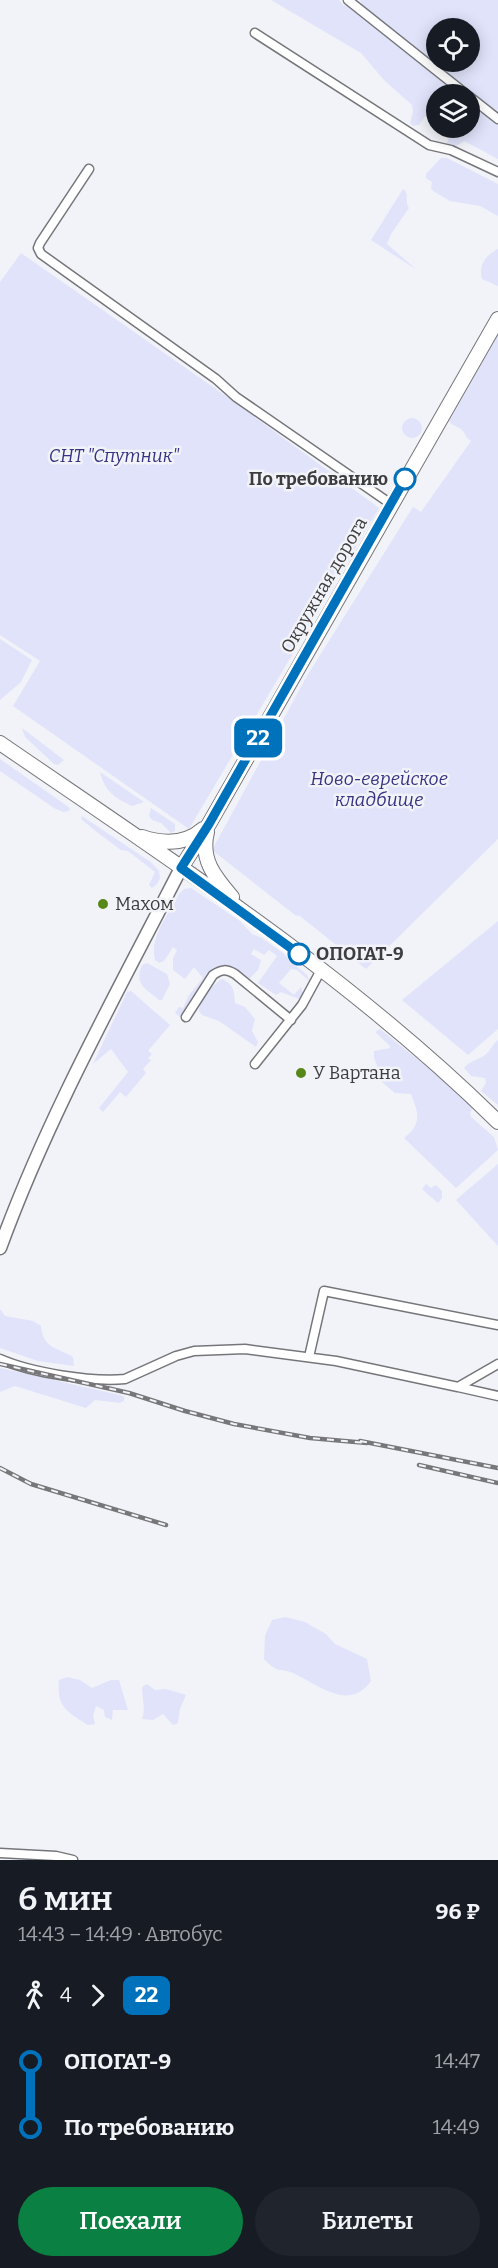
<!DOCTYPE html>
<html lang="ru">
<head>
<meta charset="utf-8">
<style>
	body { margin:0; font-family:Bitter,serif; background:#20242c; color:#f1f3f6; height:100vh; display:flex; flex-direction:column; font-size:22px; white-space:nowrap }
	* { box-sizing:border-box; margin:0 }
	p { font-size:20px; color:#9ea1a6 }
	.icon { flex:none; width:33px; height:33px; fill:none; stroke:currentColor; stroke-width:2; stroke-linecap:round; stroke-linejoin:round }
	.map { position:relative; height:1860px; overflow:hidden }
	.sheet { display:flex; flex-direction:column; background:#171b24; flex:1 }
	.sheet>* { flex:none }
	.badge { padding:0 12px; border-radius:9px; font-size:21px; line-height:39px }
	.fabs { position:absolute; left:426px; top:18px; display:grid; gap:12px }
	.fabs a { display:grid; place-items:center; width:54px; height:54px; border-radius:50%; background:#171b24; box-shadow:0 3px 15px #0003; font-size:30px }
	.map>.badge { position:absolute; translate:-50% -50%; box-shadow:0 0 0 3px #fff }
	.legs { display:flex; align-items:center; gap:9px; height:66px; padding:0 18px; font-size:20px }
	.legs p { margin-inline-start:auto }
	.summary { display:flex; align-items:center; justify-content:space-between; height:102px; padding:0 18px }
	h1 { font-size:33px; font-weight:600; line-height:45px }
	.action { display:flex; gap:12px; margin-top:auto; padding:12px 18px }
	.action a { flex:1; height:69px; border-radius:36px; background:#0b8043; color:#fff; font-size:24px; font-weight:600; line-height:69px; text-align:center }
	.action a+a { background:#20242c; color:#f1f3f6 }
	ul { padding:0 18px; list-style:none }
	li { display:flex; align-items:center; gap:21px; height:66px; font-size:22px }
	li i { display:grid; place-items:center; width:9px; height:100%; margin:0 8px; background:currentColor }
	li i::after { content:''; width:15px; height:15px; margin:-8px; border:4px solid; border-radius:50%; background:#171b24 }
	li p { margin-inline-start:auto }
	li:first-child i { background:linear-gradient(#0000 50%,currentColor 0) }
	li:last-child i { background:linear-gradient(currentColor 50%,#0000 0) }
	.map>svg:first-child { display:block }
	.green { fill:#e0e3fa; fill-rule:evenodd }
	.lines { fill:none; stroke-linecap:round; stroke-linejoin:round }
	.street-casing { stroke:#75767a; stroke-width:11 }
	.secondary-casing { stroke:#75767a; stroke-width:15 }
	.primary-casing { stroke:#75767a; stroke-width:16 }
	.street { stroke:#fff; stroke-width:8 }
	.secondary { stroke:#fff; stroke-width:12 }
	.primary { stroke:#fff; stroke-width:14 }
	.rail-casing { stroke:#77777a; stroke-width:4.5 }
	.rail { stroke:#f2f3f8; stroke-width:2; stroke-dasharray:7; stroke-linecap:butt }
	.line-1-casing { stroke:#fff; stroke-width:14 }
	.line-1 { stroke:#0072bc; stroke-width:9 }
	.stop-1-dot { fill:#fff; stroke:#0072bc; stroke-width:3 }
	.poi-dot { fill:#578719; stroke:#f2f3f8; stroke-width:2 }
	.labels { text-anchor:middle; dominant-baseline:central; stroke-width:5; stroke-linejoin:round; paint-order:stroke }
	.park-label { font-size:18px; font-style:italic; fill:#373281; stroke:#f2f3f8 }
	.stop-label { font-size:18px; font-weight:bold; fill:#3d3d3f; stroke:#f2f3f8; text-anchor:end }
	.street-label { font-size:18px; fill:#3d3d3f; stroke:#f2f3f8 }
	.poi-label { font-size:18px; fill:#3d3d3f; stroke:#f2f3f8; text-anchor:start }
</style>
</head>
<body>
<div class="map">
<svg width="498" height="1860" viewBox="0 0 498 1860">
	<rect width="100%" height="100%" fill="#f2f3f8"/>
	<!-- green -->
	<path class="green" d="M271 0H339L343 5 354 7 464 94H436V101L419 125 413 126 410 123 413 111 412 105 384 80 361 53Z
		M360 0H498V111L470 93 362 5ZM436 28H470V62H436Z
		M470 99 498 121V159L464 141 455 147 447 143 453 128H470Z
		M441 158H447L498 184V216L480 206 450 201 433 191 431 188 432 182 426 178V174Z
		M403 189C410 194 404 202 409 208L391 234 387 244 417 270 371 240Z
		M498 249V286L482 279C478 265 486 255 498 249Z
		M21 253 233 401 379 508 189 829 13 706 40 661 0 635V282Z
		M498 334V839L366 969 300 916 295 915 212 850 307 676 413 507 421 512 471 441C466 438 466 435 463 431 459 426 453 427 449 421Z
		M402 428a10 10 0 1 1 20 0a10 10 0 1 1-20 0Z
		M0 639 32 660 21 682 0 700Z
		M22 728 64 760 58 765 54 764 25 737Z
		M0 759 70 808 69 811 63 812 54 808 0 771Z
		M100 772 144 802 132 806C115 798 105 792 100 772Z
		M151 808 175 824V831L171 833 161 823 152 820 149 816Z
		M82 816 152 863 159 871 160 878 157 884 152 888 149 885 155 872 128 851 121 850 98 833 81 819Z
		M191 888 240 921 252 934 262 938 283 953 291 962 307 975 309 981 297 970 291 969 279 983 294 995 301 987 303 993 299 999 281 992 276 995 258 983 277 956 269 950 264 955 254 949 251 954 261 960 258 970 249 979 231 966 216 967 180 1017 175 1013 179 1007 183 1008 189 995 203 978 194 967 185 979 173 970V958L177 950 173 947 164 961 159 963 155 960C149 937 169 914 179 894L184 889Z
		M498 921V1029L468 1055 402 1000Z
		M147 963 167 974 170 984 162 1000H159C145 988 134 985 142 965Z
		M222 979C234 985 234 990 235 1003L245 1007 255 1019 252 1031 258 1042 256 1047 219 1021 202 1015 199 1011C200 999 212 985 222 979Z
		M131 991 170 1025 148 1051 152 1054 148 1058 151 1060 143 1069 146 1073 126 1097 120 1092 103 1112 99 1108 128 1072 111 1049 93 1064 127 992Z
		M380 1029 442 1079 473 1107 470 1113 471 1117 494 1137 498 1150 456 1188 404 1138C423 1123 418 1113 411 1094L395 1093 377 1078V1072L379 1070 374 1058V1051L390 1048 389 1045 375 1032Z
		M498 1040V1105L481 1091 486 1083 485 1078 471 1076 464 1068C469 1061 478 1060 485 1055 491 1051 492 1044 498 1040Z
		M498 1164V1246L456 1200Z
		M426 1184 431 1188 436 1185 442 1191V1198L438 1203 422 1189Z
		M0 1309 5 1316 33 1321 41 1326C43 1349 57 1347 73 1357L74 1366 38 1361 0 1348Z
		M0 1368 120 1395 124 1397V1401L120 1403 95 1400 86 1408 15 1386 0 1392Z
		M285 1617 305 1622 326 1634 335 1644 367 1659 371 1681C349 1711 322 1687 297 1675 281 1666 280 1676 264 1659L265 1636 272 1620Z
		M67 1677 80 1680 92 1688 111 1680H119L128 1710H113L112 1720 105 1717 104 1710 96 1706 93 1716 95 1724 88 1725C68 1712 56 1707 59 1680Z
		M147 1684 155 1690 166 1689 186 1695 180 1709 178 1723 173 1725 163 1714 153 1720 142 1719C146 1708 142 1699 142 1687Z"/>
	<g class="lines">
		<!-- street casing -->
		<g class="street-casing">
			<path id="street" d="M348 0 466 94
				M255 33 429 145 451 150 498 172
				M470 97 498 119
				M89 169 40 243 38 248 41 254 216 379 236 397 391 504
				M186 1017 213 975C222 969 226 969 235 974L291 1020
				M255 1064 302 1005 321 970
				M309 1357 324 1291 498 1325
				M0 1359C32 1373 91 1382 125 1379L176 1356 194 1351 245 1349 336 1361 458 1387 498 1364
				M458 1387 498 1396
				M0 1853 56 1856 73 1860"/>
		</g>
		<!-- secondary casing -->
		<g class="secondary-casing">
			<path id="secondary" d="M0 1248C48 1116 117 993 181 868"/>
		</g>
		<!-- primary casing -->
		<g class="primary-casing">
			<path id="primary" d="M0 743C172 861 349 975 498 1122
				M207 832C200 860 215 877 232 897
				M142 837C163 844 185 845 203 829
				M181 868 209 824 498 319"/>
		</g>
		<!-- street -->
		<use href="#street" class="street"/>
		<!-- secondary -->
		<use href="#secondary" class="secondary"/>
		<!-- primary -->
		<use href="#primary" class="primary"/>
		<!-- rail casing -->
		<g class="rail-casing">
			<path id="rail" d="M0 1364 129 1393 185 1411 234 1424 310 1438 367 1443
				M360 1441 498 1468
				M419 1465 498 1483
				M0 1468 31 1484 166 1525"/>
		</g>
		<!-- rail -->
		<use href="#rail" class="rail"/>
	</g>
	<g class="lines">
		<!-- line-1 casing -->
		<g class="line-1-casing">
			<path id="line-1" d="M299 954 181 868 209 824 405 479"/>
		</g>
		<!-- line-1 -->
		<use href="#line-1" class="line-1"/>
	</g>
	<!-- markers -->
	<g class="stop-1-dot">
		<circle cx="405" cy="479" r="10"/>
		<circle cx="299" cy="954" r="10"/>
	</g>
	<g class="poi-dot">
		<circle cx="103" cy="904" r="6"/>
		<circle cx="301" cy="1073" r="6"/>
	</g>
	<g class="labels">
		<!-- park labels -->
		<g class="park-label">
			<text x="114" y="456">СНТ "Спутник"</text>
			<text x="379" y="779">Ново-еврейское<tspan x="379" dy="21">кладбище</tspan></text>
		</g>
		<!-- stop labels -->
		<g class="stop-label">
			<text x="388" y="479">По требованию</text>
			<text x="316" y="954" text-anchor="start">ОПОГАТ-9</text>
		</g>
		<!-- street labels -->
		<g class="street-label">
			<text transform="translate(324 585) rotate(-60)">Окружная дорога</text>
		</g>
		<!-- poi labels -->
		<g class="poi-label">
			<text x="115" y="904">Махом</text>
			<text x="313" y="1073">У Вартана</text>
		</g>
	</g>
</svg>
<div class="fabs">
<a><svg class="icon" aria-label="locate" viewBox="0 0 24 24"><circle cx="12" cy="12" r="6"/><path d="M12 2v4M12 18v4M2 12h4M18 12h4"/></svg></a>
<a><svg class="icon" aria-label="layers" viewBox="0 0 24 24"><path d="M12 4l9 5-9 5-9-5zM3 14l9 5 9-5"/></svg></a>
</div>
<b class="badge" style="left:258px;top:738px;background:#0072bc;color:#fff">22</b>
</div>
<section class="sheet">
<div class="summary"><div><h1>6 мин</h1><p>14:43 – 14:49 · Автобус</p></div><b>96 ₽</b></div>
<div class="legs"><svg class="icon" aria-label="walk" viewBox="0 0 24 24"><circle cx="13" cy="4" r="2"/><path d="M13 8l-2 6 4 7M11 14l-3 7M7 12l3-4h3l4 4"/></svg>4<svg class="icon" aria-label="forward" viewBox="0 0 24 24"><path d="M9 5l7 7-7 7"/></svg><b class="badge" style="background:#0072bc;color:#fff">22</b></div>
<ul>
<li><i style="color:#0072bc"></i><b>ОПОГАТ-9</b><p>14:47</p></li>
<li><i style="color:#0072bc"></i><b>По требованию</b><p>14:49</p></li>
</ul>
<div class="action"><a>Поехали</a><a>Билеты</a></div>
</section>
</body>
</html>
